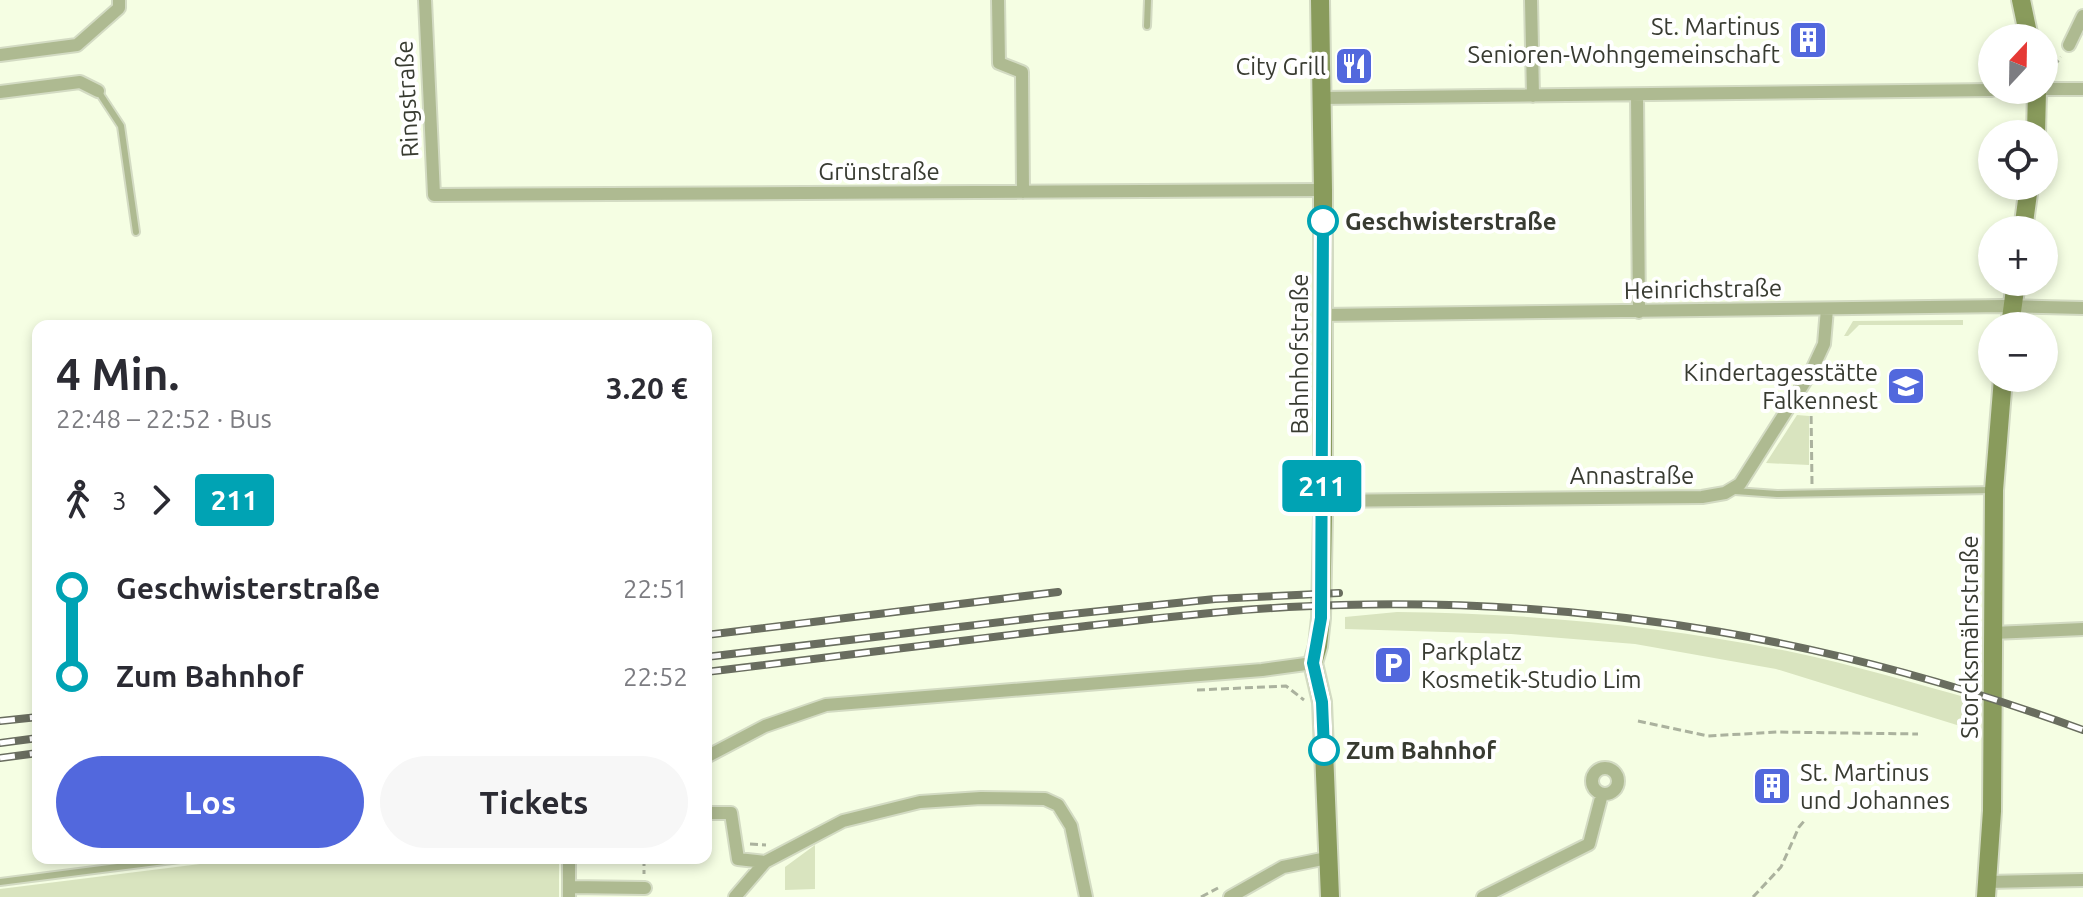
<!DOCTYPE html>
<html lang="de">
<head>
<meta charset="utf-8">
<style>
	body { margin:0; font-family:Ubuntu,sans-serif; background:#f7f7f7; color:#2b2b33; height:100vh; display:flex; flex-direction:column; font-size:30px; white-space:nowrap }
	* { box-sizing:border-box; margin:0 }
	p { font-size:26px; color:#7c7c81 }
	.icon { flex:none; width:44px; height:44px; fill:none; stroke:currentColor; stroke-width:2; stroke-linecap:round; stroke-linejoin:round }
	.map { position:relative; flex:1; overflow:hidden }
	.panel { position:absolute; left:32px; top:320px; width:680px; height:544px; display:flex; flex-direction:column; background:#fff; border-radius:16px; box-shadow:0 4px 12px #0003 }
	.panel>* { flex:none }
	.badge { padding:0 16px; border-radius:6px; font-size:28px; line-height:52px }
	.needle { width:52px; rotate:22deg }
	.tools { position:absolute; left:1978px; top:24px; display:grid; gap:16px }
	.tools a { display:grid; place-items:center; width:80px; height:80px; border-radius:50%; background:#fff; box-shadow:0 4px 12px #0003; font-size:40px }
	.map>.badge { position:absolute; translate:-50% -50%; box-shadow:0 0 0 4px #fff }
	.legs { display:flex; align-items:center; gap:12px; height:88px; padding:0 24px; font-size:26px }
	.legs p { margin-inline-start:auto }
	.summary { display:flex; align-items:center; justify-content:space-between; height:136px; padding:0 24px }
	h1 { font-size:44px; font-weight:700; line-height:60px }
	.primary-button { display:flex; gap:16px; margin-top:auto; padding:16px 24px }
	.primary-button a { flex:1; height:92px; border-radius:48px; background:#5268dd; color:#fff; font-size:32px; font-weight:700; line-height:92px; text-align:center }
	.primary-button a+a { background:#f7f7f7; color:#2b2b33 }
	ul { padding:0 24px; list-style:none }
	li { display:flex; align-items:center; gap:28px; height:88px; font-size:30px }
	li i { display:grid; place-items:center; width:12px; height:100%; margin:0 10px; background:currentColor }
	li i::after { content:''; width:20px; height:20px; margin:-10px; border:6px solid; border-radius:50%; background:#fff }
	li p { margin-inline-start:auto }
	li:first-child i { background:linear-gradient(#0000 50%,currentColor 0) }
	li:last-child i { background:linear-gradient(currentColor 50%,#0000 0) }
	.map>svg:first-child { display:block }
	.green { fill:#d9e4bf }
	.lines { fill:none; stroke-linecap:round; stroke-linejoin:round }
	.lane-casing { stroke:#d3dbc3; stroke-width:10 }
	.street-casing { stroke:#d3dbc3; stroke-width:16 }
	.secondary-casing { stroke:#d3dbc3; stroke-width:22 }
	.path { stroke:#abb29e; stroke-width:3; stroke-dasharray:8 4; stroke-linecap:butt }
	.lane { stroke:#aeba91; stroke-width:6 }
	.street { stroke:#aeba91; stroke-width:12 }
	.secondary { stroke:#899b5c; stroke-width:18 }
	.rail-casing { stroke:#696d5f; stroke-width:8 }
	.rail { stroke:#fff; stroke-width:5; stroke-dasharray:15; stroke-linecap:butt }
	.line-1-casing { stroke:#fff; stroke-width:18 }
	.line-1 { stroke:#00a3b4; stroke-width:12 }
	.stop-1-dot { fill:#fff; stroke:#00a3b4; stroke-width:4 }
	.labels { text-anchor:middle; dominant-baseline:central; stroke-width:8; stroke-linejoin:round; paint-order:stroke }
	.poi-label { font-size:24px; fill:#383b31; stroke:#fff; text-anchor:end }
	.street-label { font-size:24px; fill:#383b31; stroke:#fff }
	.stop-label { font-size:24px; font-weight:bold; fill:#383b31; stroke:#fff; text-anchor:start }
</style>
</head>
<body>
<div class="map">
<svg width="2083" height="897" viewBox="0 0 2083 897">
	<rect width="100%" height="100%" fill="#f5fee3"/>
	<!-- green -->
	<path class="green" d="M1963 320V325H1859L1848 336H1844L1853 321Z
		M1797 415 1809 416V465L1766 463Z
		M1397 612C1529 613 1662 626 1792 652 1853 665 1914 683 1975 700L1973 730 1776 669 1635 644 1511 634 1345 629V617Z
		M815 845V889L785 890V867Z
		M248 858H559V897H0V889Z"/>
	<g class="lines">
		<!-- lane casing -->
		<g class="lane-casing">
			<path id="lane" d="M1147 26 1148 0
				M98 91 121 126 136 232
				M1735 491 1777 494 1992 490
				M0 882 188 858"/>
		</g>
		<!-- street casing -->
		<g class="street-casing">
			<path id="street" d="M425 0 434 195 1323 190
				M998 0 999 63 1022 72 1023 192
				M1531 0 1533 96
				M2069 45 2083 16
				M0 55 77 45 119 8V0
				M2044 89H2083
				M0 92 80 82 98 91
				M1637 95 1639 312
				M1321 98 1992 90
				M1322 315 2004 306 2083 308
				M1322 501 1702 497 1725 493 1740 484 1811 372 1824 344 1827 309
				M1992 633 2083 629
				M706 757 765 726 826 705 1262 670 1313 663
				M1592 781a13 13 0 1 1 26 0a13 13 0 1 1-26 0Z
				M706 813H731L738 859 765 862
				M1987 882 2083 880
				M569 887 645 888
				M569 897V858
				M735 897 765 862 843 821 920 802 981 798 1045 799 1058 805 1071 826 1086 897
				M1230 897 1283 867 1327 858
				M1483 897 1589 844 1602 794"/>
		</g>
		<!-- secondary casing -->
		<g class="secondary-casing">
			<path id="secondary" d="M1320 0 1323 190V516L1321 618 1318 646 1313 663 1322 702 1330 897
				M2021 0 2029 38
				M2036 134 2037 90
				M2023 230 2029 186
				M2010 326 2016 282
				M1986 897 1992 811 1994 490 2003 378"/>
		</g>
		<!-- path -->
		<path class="path" d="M2046 76 2061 57
			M1812 484 1811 408 1814 396
			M1197 690 1286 686 1304 700
			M1638 721 1708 736 1778 732 1918 734
			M750 844 766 845
			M644 858V874
			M1201 897 1218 888
			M1753 897 1781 867 1799 827 1805 820"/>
		<!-- lane -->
		<use href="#lane" class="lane"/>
		<!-- street -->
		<use href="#street" class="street"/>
		<!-- secondary -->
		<use href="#secondary" class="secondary"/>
		<!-- rail casing -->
		<g class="rail-casing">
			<path id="rail" d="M706 635 1058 592
				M706 657 1043 617 1215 599 1339 593
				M706 672C827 658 947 642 1068 628 1159 618 1249 607 1341 605 1600 598 1840 641 2083 730
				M0 721 38 717
				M0 743 38 738
				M0 758 38 753"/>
		</g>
		<!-- rail -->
		<use href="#rail" class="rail"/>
	</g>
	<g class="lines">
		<!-- line-1 casing -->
		<g class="line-1-casing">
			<path id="line-1" d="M1323 221 1321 618 1313 663 1322 702 1324 750"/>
		</g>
		<!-- line-1 -->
		<use href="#line-1" class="line-1"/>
	</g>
	<!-- icons -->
	<defs>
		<g id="building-square" transform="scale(2)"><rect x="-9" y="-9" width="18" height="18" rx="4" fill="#5268dd" stroke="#fff"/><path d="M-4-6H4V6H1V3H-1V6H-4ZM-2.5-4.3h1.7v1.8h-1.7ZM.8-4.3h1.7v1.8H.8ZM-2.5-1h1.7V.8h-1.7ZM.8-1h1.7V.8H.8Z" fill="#fff"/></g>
		<g id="restaurant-square" transform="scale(2)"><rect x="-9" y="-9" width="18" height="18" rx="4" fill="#5268dd" stroke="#fff"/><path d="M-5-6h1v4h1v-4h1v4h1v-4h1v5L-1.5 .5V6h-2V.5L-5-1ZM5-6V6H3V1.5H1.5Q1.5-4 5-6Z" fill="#fff"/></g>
		<g id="school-square" transform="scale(2)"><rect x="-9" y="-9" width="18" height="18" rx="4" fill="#5268dd" stroke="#fff"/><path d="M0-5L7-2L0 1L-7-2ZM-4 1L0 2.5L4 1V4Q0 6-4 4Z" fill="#fff"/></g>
		<g id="parking-square" transform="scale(2)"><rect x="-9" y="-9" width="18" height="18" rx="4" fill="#5268dd" stroke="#fff"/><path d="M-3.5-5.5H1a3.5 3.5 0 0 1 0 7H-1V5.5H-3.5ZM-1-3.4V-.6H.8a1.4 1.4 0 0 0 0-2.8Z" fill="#fff"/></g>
	</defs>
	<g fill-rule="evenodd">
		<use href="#building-square" x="1808" y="40"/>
		<use href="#restaurant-square" x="1354" y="66"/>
		<use href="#school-square" x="1906" y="386"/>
		<use href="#parking-square" x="1393" y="665"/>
		<use href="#building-square" x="1772" y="786"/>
	</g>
	<!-- markers -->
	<g class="stop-1-dot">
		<circle cx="1323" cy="221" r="14"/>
		<circle cx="1324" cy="750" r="14"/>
	</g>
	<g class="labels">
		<!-- poi labels -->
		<g class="poi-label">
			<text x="1780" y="26">St. Martinus<tspan x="1780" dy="28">Senioren-Wohngemeinschaft</tspan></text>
			<text x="1326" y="66">City Grill</text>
			<text x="1878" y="372">Kindertagesstätte<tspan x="1878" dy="28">Falkennest</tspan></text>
			<text x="1421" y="651" text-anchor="start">Parkplatz<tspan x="1421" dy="28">Kosmetik-Studio Lim</tspan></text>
			<text x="1800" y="772" text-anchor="start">St. Martinus<tspan x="1800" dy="28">und Johannes</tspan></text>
		</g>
		<!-- street labels -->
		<g class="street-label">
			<text transform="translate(407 99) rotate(-93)">Ringstraße</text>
			<text x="879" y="171">Grünstraße</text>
			<text transform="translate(1703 289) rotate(-1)">Heinrichstraße</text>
			<text transform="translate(1299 354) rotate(-90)">Bahnhofstraße</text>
			<text x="1632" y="475">Annastraße</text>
			<text transform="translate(1969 637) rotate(-90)">Storcksmährstraße</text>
		</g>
		<!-- stop labels -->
		<g class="stop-label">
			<text x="1345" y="221">Geschwisterstraße</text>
			<text x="1346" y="750">Zum Bahnhof</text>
		</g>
	</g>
</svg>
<div class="tools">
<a><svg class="needle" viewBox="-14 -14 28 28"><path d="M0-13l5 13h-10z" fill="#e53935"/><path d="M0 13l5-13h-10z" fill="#7c7c81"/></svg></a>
<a><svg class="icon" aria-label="locate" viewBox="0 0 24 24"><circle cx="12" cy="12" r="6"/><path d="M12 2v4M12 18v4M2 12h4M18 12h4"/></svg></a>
<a>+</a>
<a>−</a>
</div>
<b class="badge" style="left:1322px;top:486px;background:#00a3b4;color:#fff">211</b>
<section class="panel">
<div class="summary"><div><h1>4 Min.</h1><p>22:48 – 22:52 · Bus</p></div><b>3.20 €</b></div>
<div class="legs"><svg class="icon" aria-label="walk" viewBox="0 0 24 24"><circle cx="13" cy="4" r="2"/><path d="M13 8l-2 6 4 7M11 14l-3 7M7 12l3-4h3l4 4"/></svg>3<svg class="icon" aria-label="forward" viewBox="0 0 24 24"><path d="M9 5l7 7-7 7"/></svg><b class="badge" style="background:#00a3b4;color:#fff">211</b></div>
<ul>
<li><i style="color:#00a3b4"></i><b>Geschwisterstraße</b><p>22:51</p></li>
<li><i style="color:#00a3b4"></i><b>Zum Bahnhof</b><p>22:52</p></li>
</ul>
<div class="primary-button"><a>Los</a><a>Tickets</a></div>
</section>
</div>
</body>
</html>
